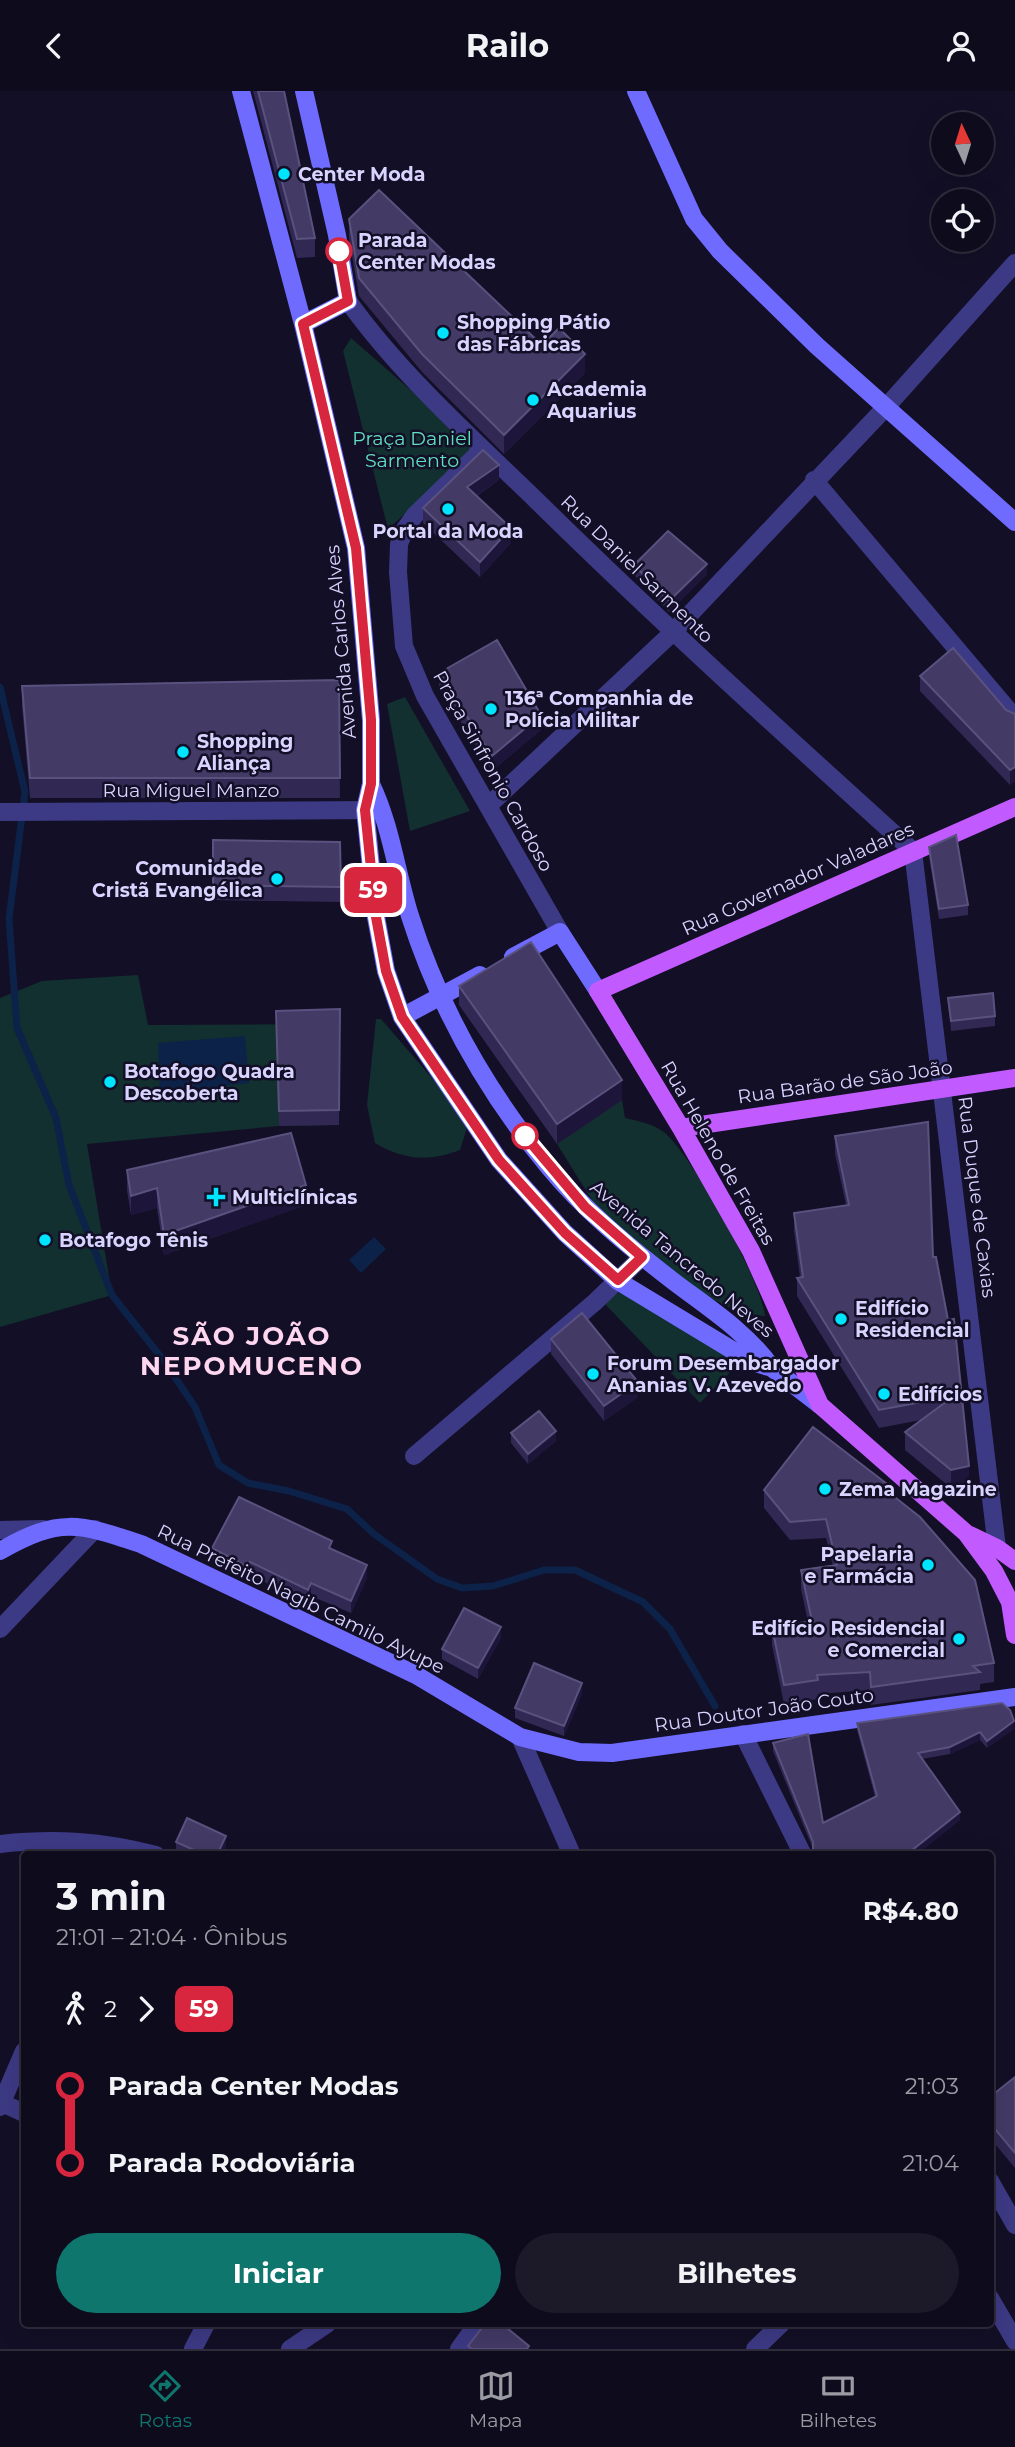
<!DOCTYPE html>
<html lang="pt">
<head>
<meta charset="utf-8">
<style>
	body { margin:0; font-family:Montserrat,sans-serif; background:#1c1929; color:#f1f3f6; height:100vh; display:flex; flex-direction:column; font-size:26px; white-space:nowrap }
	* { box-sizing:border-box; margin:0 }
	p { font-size:23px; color:#9b9ba3 }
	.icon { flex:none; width:38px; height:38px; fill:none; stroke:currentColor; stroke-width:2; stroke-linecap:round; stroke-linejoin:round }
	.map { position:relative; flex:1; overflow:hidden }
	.drawer { position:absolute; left:21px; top:1760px; width:973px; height:476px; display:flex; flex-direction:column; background:#0e0b1c; border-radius:7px; box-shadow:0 7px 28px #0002,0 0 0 2px #2e2b3b }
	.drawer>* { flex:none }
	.badge { padding:0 14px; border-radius:10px; font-size:24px; line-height:46px }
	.needle { width:46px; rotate:356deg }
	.fabs { position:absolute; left:931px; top:21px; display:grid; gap:14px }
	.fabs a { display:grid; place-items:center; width:63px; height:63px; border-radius:50%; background:#0e0b1c; box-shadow:0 7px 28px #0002,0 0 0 2px #2e2b3b; font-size:35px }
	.map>.badge { position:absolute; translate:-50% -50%; box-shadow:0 0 0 4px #fff }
	.legs { display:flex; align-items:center; gap:10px; height:77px; padding:0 35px; font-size:23px }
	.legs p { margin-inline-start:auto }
	.overview { display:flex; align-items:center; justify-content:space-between; height:119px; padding:0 35px }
	h1 { font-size:38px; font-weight:700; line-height:52px }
	.button { display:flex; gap:14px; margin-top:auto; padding:14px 35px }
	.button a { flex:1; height:80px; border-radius:42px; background:#0f766e; color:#fff; font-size:28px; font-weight:700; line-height:80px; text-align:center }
	.button a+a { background:#1c1929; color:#f1f3f6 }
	ul { padding:0 35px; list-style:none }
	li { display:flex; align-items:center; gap:24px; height:77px; font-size:26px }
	li i { display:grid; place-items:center; width:10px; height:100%; margin:0 9px; background:currentColor }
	li i::after { content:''; width:18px; height:18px; margin:-9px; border:5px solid; border-radius:50%; background:#0e0b1c }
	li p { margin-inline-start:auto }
	li:first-child i { background:linear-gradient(#0000 50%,currentColor 0) }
	li:last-child i { background:linear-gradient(currentColor 50%,#0000 0) }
	header { display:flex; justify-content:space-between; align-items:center; height:91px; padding:0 35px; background:#0e0b1c; font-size:32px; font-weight:700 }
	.menu { display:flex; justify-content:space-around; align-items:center; height:98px; border-top:2px solid #2e2b3b; background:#0e0b1c; font-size:19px; color:#9b9ba3 }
	.menu a { display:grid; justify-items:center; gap:4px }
	.menu .active { color:#0f766e }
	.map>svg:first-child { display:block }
	.green { fill:#12302f }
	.water { fill:#0c2248 }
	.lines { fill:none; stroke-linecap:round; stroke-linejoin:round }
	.stream { stroke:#0c2248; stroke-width:7 }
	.street { stroke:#3d3a85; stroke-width:18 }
	.secondary { stroke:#6f6bff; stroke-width:18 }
	.primary { stroke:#c25bff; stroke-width:18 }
	.wall { fill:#312854 }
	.shaded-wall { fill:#1d163a }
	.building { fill:#433a66; stroke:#5a527e; stroke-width:2 }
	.line-1-casing { stroke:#fff; stroke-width:16 }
	.line-1 { stroke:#d7263d; stroke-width:10 }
	.poi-dot { fill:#00e5ff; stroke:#130f26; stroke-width:2.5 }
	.stop-1-dot { fill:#fff; stroke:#d7263d; stroke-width:3.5 }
	.labels { text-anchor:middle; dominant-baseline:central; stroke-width:5; stroke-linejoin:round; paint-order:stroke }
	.poi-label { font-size:19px; font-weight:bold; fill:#d9d4ff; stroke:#130f26; text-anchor:start }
	.stop-label { font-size:19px; font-weight:bold; fill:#d9d4ff; stroke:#130f26; text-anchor:start }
	.park-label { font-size:19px; fill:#5fe0c0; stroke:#130f26 }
	.street-label { font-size:19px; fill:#d9d4ff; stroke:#130f26 }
	.district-label { font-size:26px; font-weight:bold; letter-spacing:2px; fill:#ffd6f0; stroke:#130f26 }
</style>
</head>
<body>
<header><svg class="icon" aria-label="back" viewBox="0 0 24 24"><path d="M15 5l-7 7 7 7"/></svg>Railo<svg class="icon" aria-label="person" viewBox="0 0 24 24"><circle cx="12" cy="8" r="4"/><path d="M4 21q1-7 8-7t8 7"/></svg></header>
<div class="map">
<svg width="1015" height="2258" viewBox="0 0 1015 2258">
	<rect width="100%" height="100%" fill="#130f26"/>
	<!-- green -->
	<path class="green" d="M351 247 478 358 388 438 343 260Z
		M405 606 470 720 410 740 387 613Z
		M138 884 148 934 340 933 339 1034 279 1035 87 1053 112 1204 0 1236V907L42 890Z
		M376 928H381L469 1030 460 1059C429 1071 403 1069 375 1052L367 1014Z
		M622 1009 625 1027C638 1030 654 1033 665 1042 693 1066 761 1189 765 1225L741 1222 680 1192 605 1130 557 1053Z
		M625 1199 742 1269 700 1312 602 1210Z"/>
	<!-- water -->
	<path class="water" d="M245 945 249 992 160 1003 158 952Z
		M374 1146 386 1158 361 1182 349 1169Z"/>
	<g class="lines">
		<!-- stream -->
		<path class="stream" d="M0 596 25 701 9 828 17 937 56 1027 69 1094 112 1204 164 1270 195 1316 219 1374 248 1392 289 1400 347 1418 374 1443 437 1488 462 1497 493 1495 544 1479H575L643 1511 670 1538 715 1615"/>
		<!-- street -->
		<path class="street" d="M348 210C401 284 472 347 537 410 659 530 786 645 913 760L997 1457
			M483 358 415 424 405 438 399 453 398 481 404 555 425 605 560 841
			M814 389 1015 627
			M488 715 672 542 887 315 1015 172
			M0 721 378 719
			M414 1365 595 1211 642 1166
			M0 1439 43 1438
			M0 1538 95 1438
			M743 1643 803 1764
			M520 1646 572 1764
			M0 1753C56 1747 102 1750 156 1764
			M2 2012 24 2022
			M0 2016 24 1960
			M990 2090 1015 2134
			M990 2207 1015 2250
			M193 2258 206 2233
			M290 2258 327 2233
			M459 2258 477 2233
			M755 2258 781 2233"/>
		<!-- secondary -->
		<path class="secondary" d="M241 0 303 233 356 457 371 629V693L365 719 367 737 376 826 386 880 402 926 499 1069 565 1142 618 1190 752 1271 772 1277 820 1314
			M636 0 694 128 720 160 817 255 1015 431
			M303 233 348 210 337 144 304 0
			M371 693C391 735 396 780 410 825 439 916 487 1001 548 1075 584 1119 628 1155 673 1190 707 1216 747 1241 772 1277
			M513 866 560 841 598 900
			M402 926 480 884
			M0 1460C60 1426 78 1432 141 1453L416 1584 520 1646 579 1661 612 1662 1015 1606"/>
		<!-- primary -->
		<path class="primary" d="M1015 716 598 900 681 1037 751 1160 820 1314 966 1442 994 1480 1010 1511 1015 1544
			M681 1037 1015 987
			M970 1444 997 1457 1015 1470"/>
	</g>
	<!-- wall -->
	<path class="wall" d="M253 0H284L315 147V166L297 167Z
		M349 128 585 282 504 363 422 281 359 205 349 147Z
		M499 389 477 405 511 452 480 486 423 432V417Z
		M634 474 707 483 669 521 634 484Z
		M439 582 541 639 492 680 439 597Z
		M920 585 1015 623 1010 694 920 600Z
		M339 589 340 707H30L22 615V595Z
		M213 749 340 751 341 811 213 809Z
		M929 756 968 814V824L939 828 929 766Z
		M459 895 622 1009 557 1053 459 914Z
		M948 907 995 925V935L951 940Z
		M340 918 339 1034 279 1035 276 935Z
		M835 1045 933 1166 969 1393 951 1397 905 1359V1341L921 1329 879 1337 797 1205V1187L800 1186 794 1140V1122L846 1114 835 1063Z
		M127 1079 306 1114 164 1164 157 1117 131 1124 127 1099Z
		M551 1248 638 1306 604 1330 551 1263Z
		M511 1342 556 1350 528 1373 511 1352Z
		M764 1399 891 1403 994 1572V1591L980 1593V1599L871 1614 870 1599 818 1603V1608L784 1613 772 1554V1536L808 1531 801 1498V1479L833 1475 826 1447 790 1449 764 1417Z
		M212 1457 332 1459 367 1487 351 1522 311 1505 308 1512 250 1484 248 1488 212 1469Z
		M501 1547 478 1588 442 1568V1558Z
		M582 1603 564 1645 515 1627V1617Z
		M857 1632 1014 1638 987 1657 980 1649 950 1663 922 1668 960 1729 916 1764H813V1758L773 1660V1652L823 1732 875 1706 857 1639Z
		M176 1751 226 1756 222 1764H182L176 1761Z
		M1015 1986V2077L990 2047V2006Z"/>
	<!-- shaded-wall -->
	<path class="shaded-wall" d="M585 263V282L504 363V344Z
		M499 374V389L467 411V396Z
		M511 437V452L480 486V471Z
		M707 473V483L669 521V510Z
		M541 624V639L492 680V665Z
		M1015 676V691L1010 694V679Z
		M622 989V1009L557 1053V1033Z
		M306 1094V1114L164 1164V1144Z
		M157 1097V1117L131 1124V1105Z
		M638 1291V1306L604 1330V1315Z
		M556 1340V1350L528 1373V1363Z
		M969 1375V1393L951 1397V1379Z
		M250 1471V1484L248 1488V1476Z
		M367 1474V1487L351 1522V1510Z
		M311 1492V1505L308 1512V1499Z
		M501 1536V1547L478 1588V1577Z
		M582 1592V1603L564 1645V1635Z
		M1014 1630V1638L987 1657V1650Z
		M980 1641V1649L950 1663V1656Z
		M960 1721V1729L916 1764H906Z
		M226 1745V1756L222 1764H217Z"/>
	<!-- building -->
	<path class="building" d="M258 0H284L315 147 297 148Z
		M379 99 542 254 559 237 585 263 504 344 422 263 359 187 349 128Z
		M483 359 499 374 467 396 511 437 480 471 423 417Z
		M668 440 707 473 669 510 634 474Z
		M497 549 541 624 492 665 439 582Z
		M953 557 1006 619 1015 623V676L1010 679 920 585Z
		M339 589 340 687H30L22 595Z
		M956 744 968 814 939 818 929 756Z
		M213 749 340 751 341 796 213 794Z
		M531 851 622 989 557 1033 459 895Z
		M993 902 995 925 951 930 948 907Z
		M340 918 339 1019 279 1020 276 920Z
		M928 1031 933 1166H936L948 1229 954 1228 969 1375 951 1379 905 1341 954 1305 879 1319 797 1187 803 1186 794 1122 849 1114 835 1045Z
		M291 1042 306 1094 164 1144 157 1097 131 1105 127 1079Z
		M582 1222 638 1291 604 1315 551 1248Z
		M539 1320 556 1340 528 1363 511 1342Z
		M813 1336 891 1396 887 1400 920 1426 975 1489 994 1572 973 1575 980 1581 871 1596 870 1581 817 1584 818 1589 784 1594 772 1536 812 1530 801 1479 837 1474 826 1428 790 1431 764 1399Z
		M239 1406 332 1450 329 1457 367 1474 351 1510 311 1492 308 1499 250 1471 248 1476 212 1457Z
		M464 1517 501 1536 478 1577 442 1558Z
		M534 1572 582 1592 564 1635 515 1617Z
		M1002 1612 1010 1619 1014 1630 987 1650 980 1641 950 1656 918 1662 960 1721 906 1764H814L813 1762V1751L773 1652 808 1643 823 1732 877 1705 857 1632Z
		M187 1727 226 1745 217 1764H205L176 1751Z
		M1015 1986V2062L990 2032V2006Z
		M485 2233H502L529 2255 527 2258H472L468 2255Z"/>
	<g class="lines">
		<!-- line-1 casing -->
		<g class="line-1-casing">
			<path id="line-1" d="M339 160 348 210 303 233 356 457 371 629V693L365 719 376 826 386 880 402 926 499 1069 565 1142 618 1189 642 1166 585 1116 525 1045"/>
		</g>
		<!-- line-1 -->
		<use href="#line-1" class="line-1"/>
	</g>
	<!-- markers -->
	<g class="poi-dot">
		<circle cx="284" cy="83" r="7"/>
		<circle cx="443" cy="242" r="7"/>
		<circle cx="533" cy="309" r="7"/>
		<circle cx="448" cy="418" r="7"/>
		<circle cx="491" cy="618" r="7"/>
		<circle cx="183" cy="661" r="7"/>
		<circle cx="277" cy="788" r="7"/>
		<circle cx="110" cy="991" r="7"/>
		<path d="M212.5 1095.5h7v7h7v7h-7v7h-7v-7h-7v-7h7z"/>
		<circle cx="45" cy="1149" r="7"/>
		<circle cx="841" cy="1228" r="7"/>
		<circle cx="593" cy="1283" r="7"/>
		<circle cx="884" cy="1303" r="7"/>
		<circle cx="825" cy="1398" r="7"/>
		<circle cx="928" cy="1474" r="7"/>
		<circle cx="959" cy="1548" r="7"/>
	</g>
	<g class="stop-1-dot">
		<circle cx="339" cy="160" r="12"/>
		<circle cx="525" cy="1045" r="12"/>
	</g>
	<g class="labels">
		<!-- poi labels -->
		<g class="poi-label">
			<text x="298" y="83">Center Moda</text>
			<text x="457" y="231">Shopping Pátio<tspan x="457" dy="22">das Fábricas</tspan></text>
			<text x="547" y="298">Academia<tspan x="547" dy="22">Aquarius</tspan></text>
			<text x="448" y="440" text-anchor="middle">Portal da Moda</text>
			<text x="505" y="607">136ª Companhia de<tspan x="505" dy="22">Polícia Militar</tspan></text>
			<text x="197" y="650">Shopping<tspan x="197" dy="22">Aliança</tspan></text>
			<text x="263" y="777" text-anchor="end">Comunidade<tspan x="263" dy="22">Cristã Evangélica</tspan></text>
			<text x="124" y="980">Botafogo Quadra<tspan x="124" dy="22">Descoberta</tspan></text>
			<text x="232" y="1106">Multiclínicas</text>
			<text x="59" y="1149">Botafogo Tênis</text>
			<text x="855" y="1217">Edifício<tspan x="855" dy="22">Residencial</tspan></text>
			<text x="607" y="1272">Forum Desembargador<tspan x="607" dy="22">Ananias V. Azevedo</tspan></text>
			<text x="898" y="1303">Edifícios</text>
			<text x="839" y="1398">Zema Magazine</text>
			<text x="914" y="1463" text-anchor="end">Papelaria<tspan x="914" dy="22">e Farmácia</tspan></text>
			<text x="945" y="1537" text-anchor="end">Edifício Residencial<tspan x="945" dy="22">e Comercial</tspan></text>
		</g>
		<!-- stop labels -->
		<g class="stop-label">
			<text x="358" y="149">Parada<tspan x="358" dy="22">Center Modas</tspan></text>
		</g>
		<!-- park labels -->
		<g class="park-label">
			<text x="412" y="347">Praça Daniel<tspan x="412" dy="22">Sarmento</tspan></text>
		</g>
		<!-- street labels -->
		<g class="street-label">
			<text transform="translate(637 478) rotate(44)">Rua Daniel Sarmento</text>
			<text transform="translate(341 551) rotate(-95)">Avenida Carlos Alves</text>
			<text transform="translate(493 680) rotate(61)">Praça Sinfronio Cardoso</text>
			<text x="191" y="699">Rua Miguel Manzo</text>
			<text transform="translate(798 788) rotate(-24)">Rua Governador Valadares</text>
			<text transform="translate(845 991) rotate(-8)">Rua Barão de São João</text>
			<text transform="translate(718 1062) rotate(60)">Rua Heleno de Freitas</text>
			<text transform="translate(977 1106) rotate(83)">Rua Duque de Caxias</text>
			<text transform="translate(682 1168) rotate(40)">Avenida Tancredo Neves</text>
			<text transform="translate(301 1508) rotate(26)">Rua Prefeito Nagib Camilo Ayupe</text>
			<text transform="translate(764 1619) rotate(-8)">Rua Doutor João Couto</text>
		</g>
		<!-- district labels -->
		<g class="district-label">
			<text x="252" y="1245">SÃO JOÃO<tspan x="252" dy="30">NEPOMUCENO</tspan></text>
		</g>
	</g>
</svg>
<div class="fabs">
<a><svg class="needle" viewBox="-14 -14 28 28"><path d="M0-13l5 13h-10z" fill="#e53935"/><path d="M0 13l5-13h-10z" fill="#9b9ba3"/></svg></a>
<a><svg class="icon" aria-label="locate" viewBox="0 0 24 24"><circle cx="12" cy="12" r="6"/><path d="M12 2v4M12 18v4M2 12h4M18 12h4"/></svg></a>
</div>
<b class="badge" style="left:373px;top:799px;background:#d7263d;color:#fff">59</b>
<section class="drawer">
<div class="overview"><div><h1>3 min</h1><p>21:01 – 21:04 · Ônibus</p></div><b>R$4.80</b></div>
<div class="legs"><svg class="icon" aria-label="walk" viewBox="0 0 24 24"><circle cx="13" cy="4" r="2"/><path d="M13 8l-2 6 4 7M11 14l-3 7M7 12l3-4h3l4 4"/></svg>2<svg class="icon" aria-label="forward" viewBox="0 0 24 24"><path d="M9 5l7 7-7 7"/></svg><b class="badge" style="background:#d7263d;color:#fff">59</b></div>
<ul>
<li><i style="color:#d7263d"></i><b>Parada Center Modas</b><p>21:03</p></li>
<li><i style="color:#d7263d"></i><b>Parada Rodoviária</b><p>21:04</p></li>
</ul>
<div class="button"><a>Iniciar</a><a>Bilhetes</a></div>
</section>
</div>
<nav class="menu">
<a class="active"><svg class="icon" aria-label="directions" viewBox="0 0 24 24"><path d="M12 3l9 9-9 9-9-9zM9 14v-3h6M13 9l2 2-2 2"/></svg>Rotas</a>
<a><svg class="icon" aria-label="map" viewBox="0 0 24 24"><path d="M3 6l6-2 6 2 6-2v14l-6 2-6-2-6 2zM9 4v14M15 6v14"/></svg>Mapa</a>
<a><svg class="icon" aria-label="tickets" viewBox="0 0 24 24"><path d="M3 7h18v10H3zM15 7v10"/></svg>Bilhetes</a>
</nav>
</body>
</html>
